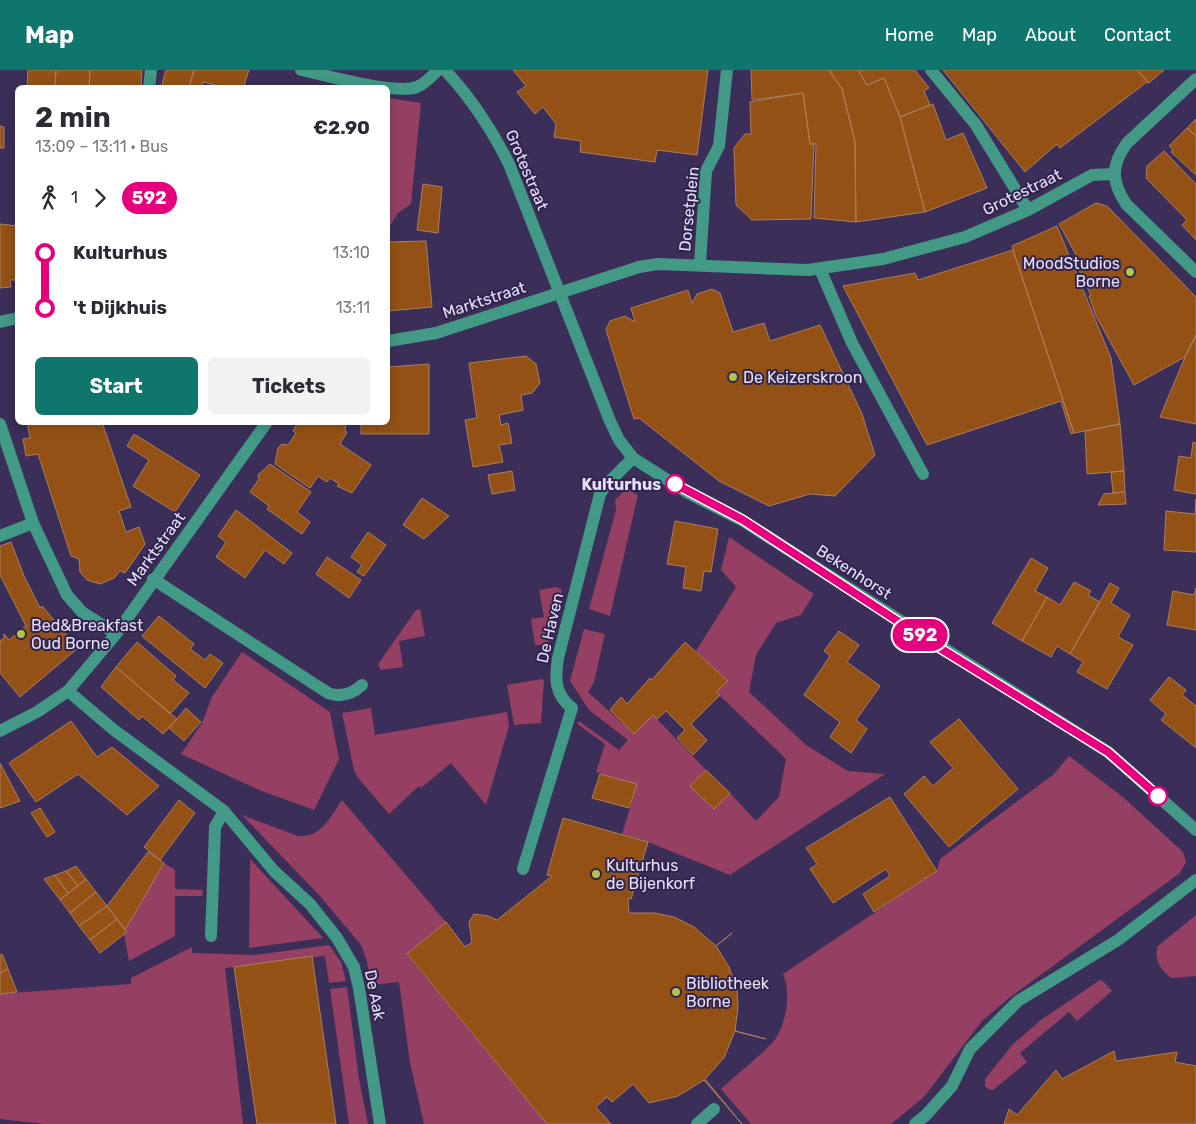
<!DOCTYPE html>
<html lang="en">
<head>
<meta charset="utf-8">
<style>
	body { margin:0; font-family:Rubik,sans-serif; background:#f2f2f3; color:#2b2b33; height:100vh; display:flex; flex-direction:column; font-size:19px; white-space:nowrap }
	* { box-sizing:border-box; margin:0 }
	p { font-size:16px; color:#7c7c81 }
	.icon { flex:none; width:28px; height:28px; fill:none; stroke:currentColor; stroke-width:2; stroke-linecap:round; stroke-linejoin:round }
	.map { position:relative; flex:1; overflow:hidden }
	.sheet { position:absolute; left:15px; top:15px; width:375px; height:340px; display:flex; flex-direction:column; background:#fff; border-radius:8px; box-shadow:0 2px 12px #0003 }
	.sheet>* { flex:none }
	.badge { padding:0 10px; border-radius:16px; font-size:18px; line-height:32px }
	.map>.badge { position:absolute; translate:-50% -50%; box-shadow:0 0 0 2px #fff }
	.legs { display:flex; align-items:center; gap:8px; height:55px; padding:0 20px; font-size:16px }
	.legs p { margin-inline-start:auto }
	.summary { display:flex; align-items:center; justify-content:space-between; height:85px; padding:0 20px }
	h1 { font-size:28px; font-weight:700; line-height:38px }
	.button { display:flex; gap:10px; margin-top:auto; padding:10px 20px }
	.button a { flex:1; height:58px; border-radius:8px; background:#0f766e; color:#fff; font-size:20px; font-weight:700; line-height:58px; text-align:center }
	.button a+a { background:#f2f2f3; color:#2b2b33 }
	ul { padding:0 20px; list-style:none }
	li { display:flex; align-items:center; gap:18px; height:55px; font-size:19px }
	li i { display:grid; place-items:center; width:8px; height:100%; margin:0 6px; background:currentColor }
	li i::after { content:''; width:12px; height:12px; margin:-6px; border:4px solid; border-radius:50%; background:#fff }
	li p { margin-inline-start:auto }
	li:first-child i { background:linear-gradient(#0000 50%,currentColor 0) }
	li:last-child i { background:linear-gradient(currentColor 50%,#0000 0) }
	header { display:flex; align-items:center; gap:30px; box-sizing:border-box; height:70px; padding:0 25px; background:#0f766e; color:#fff }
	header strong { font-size:24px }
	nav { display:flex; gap:28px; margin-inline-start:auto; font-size:18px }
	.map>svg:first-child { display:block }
	.green { fill:#953f63 }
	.building { fill:#945116; stroke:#ac7e5e }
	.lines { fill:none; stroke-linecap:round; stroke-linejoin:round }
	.minor { stroke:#419986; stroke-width:12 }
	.line-1-casing { stroke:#fff; stroke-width:11 }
	.line-1 { stroke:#e6007e; stroke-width:8 }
	.poi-dot { fill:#b3c24b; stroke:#31244d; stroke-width:2 }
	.stop-1-dot { fill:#fff; stroke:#e6007e; stroke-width:2.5 }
	.labels { text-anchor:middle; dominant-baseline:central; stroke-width:4; stroke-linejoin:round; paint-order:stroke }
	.street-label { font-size:16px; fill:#e5dffa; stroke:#31244d }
	.poi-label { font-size:16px; fill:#e5dffa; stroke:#31244d; text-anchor:start }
	.stop-label { font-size:16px; font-weight:bold; fill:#e5dffa; stroke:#31244d; text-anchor:end }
</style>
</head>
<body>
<header>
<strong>Map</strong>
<nav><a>Home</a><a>Map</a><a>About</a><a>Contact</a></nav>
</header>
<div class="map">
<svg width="1196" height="1054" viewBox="0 0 1196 1054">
	<rect width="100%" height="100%" fill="#3b2e59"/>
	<!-- green -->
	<path class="green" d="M388 28 421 33 411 134 398 143 388 159Z
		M625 420H629L638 425 610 546 589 539 616 440 615 430Z
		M729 467 814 524 801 545 776 553 756 585 749 622 806 675 848 701 885 704 730 805 648 772 622 764 637 715 596 702 605 674 577 654 579 651 619 680 628 670 589 640 570 611 584 559 605 564 594 612 588 622 633 663 653 645 706 700 691 717 714 739 730 723 756 751 779 727 786 689 716 622 727 611 696 581 736 517 721 500Z
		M556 517 561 519 562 523 550 570 544 575H535L531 549 544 547 539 520Z
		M420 539 425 566 399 571 403 597 381 600 378 594 416 540Z
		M242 582 330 642 339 689 314 740 259 720 181 684 202 653 212 627Z
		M542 609 544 611 541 653 514 655 507 615Z
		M371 638 375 665 507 642 509 656 486 735 451 693 421 718 419 716 389 744 358 708 354 700 342 643Z
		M1069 686 1123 727 1183 782 1186 792 1180 803 1009 928 982 951 924 1027 891 1054H751L721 1019C733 1007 768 980 776 968 787 949 791 924 783 904L937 801 940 789 1054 704Z
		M342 730 446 852 407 885 547 1054H424L410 993 399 912 371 915 367 891 361 875 320 826 242 745 298 766C322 768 330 747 342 730Z
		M250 789 323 868 249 878Z
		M164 793 175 800V819L203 820 202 826H175V866L129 891 124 864 127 862 125 860Z
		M1196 845V906L1171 908C1161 900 1153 889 1158 876Z
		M329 875 341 892 346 911 329 913 325 886 225 898 243 1054H44L0 1049V924L131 914V908L192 877V883L255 885Z
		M1100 910 1103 911 1112 921 1077 951 1069 942 1020 983 1027 992 993 1020 988 1019 985 1016V1009L1013 974 1041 950Z
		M347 917 359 1009 368 1054H349L330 919Z"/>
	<!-- building -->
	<path class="building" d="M28 0H56L55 18H27Z
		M56 0H90L89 16 55 18Z
		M90 0H142L141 18H81V15L89 16Z
		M166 0H194L189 18H161Z
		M194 0H249L243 18H214L215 15 203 12 202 18H189Z
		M513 0H708L697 85 657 80 655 92 580 82 581 71 554 67 556 54 543 37 535 44 517 22 526 16Z
		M751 0H829L842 19 855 72 856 152 814 148 816 74H810L803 23 752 30Z
		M829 0H858L867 15 884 8 900 47 925 142 856 152 855 72 842 19Z
		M858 0H915L929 18 924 21 930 35 900 47 884 8 867 15Z
		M943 0H1137L1149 13 1147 12 1060 78 1057 74 1025 102Z
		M1137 0H1164L1149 13Z
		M803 23 810 74H814L811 149 752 150 736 135 734 78 745 64H751L750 32Z
		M933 34 946 70 963 63 987 118 925 142 900 47Z
		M1196 49V66L1187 58Z
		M0 56 4 57V78H0Z
		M1187 58 1196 66V105L1171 82 1173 79 1169 76Z
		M1164 81 1196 114V170L1182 155 1187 150 1146 108 1147 96Z
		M423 114 442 117 438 163 417 160Z
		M1096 133 1107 136 1196 227V265L1185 287 1134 315 1096 246 1089 226 1091 225 1077 196 1081 194 1059 154Z
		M0 154 18 156V210H10L11 217 0 218Z
		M1057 156 1111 288 1120 354 1074 363 1013 180 1012 176Z
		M426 171 432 237 388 241V172Z
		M1013 180 1074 363 1071 364 1061 331 927 375 843 216 915 203 918 210Z
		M712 219 720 223 733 262 764 253 770 271 820 255 862 344 875 385 835 426 810 424 769 436 719 411 639 348 634 349 606 260 610 251 625 246 635 252 631 238 688 220 692 233 697 224Z
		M1196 265V354L1160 347 1185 287Z
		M526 286 536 294 540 313 532 323 521 325 523 340 499 345 501 355 508 353 512 373 499 375 503 392 473 397 465 350 477 348 469 293Z
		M429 294V364H361V352H388V297Z
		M27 352H102L131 437 119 441 126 462 139 457 145 474 125 503 120 501 114 508 100 514 87 510 80 502 79 489 71 486 38 384 26 386 23 369 30 368Z
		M298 352H346L345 361 347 362 340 374 371 395 352 423 337 416 339 414 330 408 327 412 318 406 310 418 275 394 278 378 282 374 288 375 296 363 293 361Z
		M1120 354 1124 401 1087 404 1085 361Z
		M134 364 200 405 175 442 133 416 149 390 127 376Z
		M1193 372 1196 373V424L1174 420 1179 386 1191 388Z
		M270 394 311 422 297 442 310 452 302 464 267 439 269 436 250 422 259 409 258 405Z
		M512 401 515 420 492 424 488 405Z
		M1124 401 1125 422 1113 423 1111 402Z
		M1125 422 1126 434 1098 435 1104 424Z
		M422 428 449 446 424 469 403 455Z
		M1196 429V482L1164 480 1166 441 1195 444Z
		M236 440 292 483 284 494 265 480 245 508 216 487 226 472 218 466Z
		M675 451 718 459 711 502 704 501 701 521 683 518 686 497 667 494Z
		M368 462 386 475 364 506 357 502 362 495 351 487Z
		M11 472 24 506 40 538 42 536 78 578 20 627 0 603V571L5 567 3 565 4 564 9 570 26 556 0 505V476Z
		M327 487 361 510 349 528 316 504Z
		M1031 488 1048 498 1035 521 1047 527 1022 571 992 553Z
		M1074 512 1091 521 1088 525 1100 532 1070 584 1057 576 1051 587 1022 571 1047 527 1060 535Z
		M1110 513 1119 518 1111 533 1130 545 1118 567 1133 575 1107 619 1077 602 1083 592 1070 584Z
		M1196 518V560L1167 555 1173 521 1194 525Z
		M159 546 194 574 190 579 205 590 210 584 223 593 205 618 142 566Z
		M839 561 859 575 847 592 880 616 856 650 867 659 851 683 830 667 840 652 804 625 830 586 824 581Z
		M137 572 176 606 173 610 189 623 170 644 116 597Z
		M685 572 728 611 716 622 720 625 691 654 707 670 693 685 677 668 685 660 666 641 657 649 653 645 634 664 610 640 621 627 627 634 650 608 652 610Z
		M116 597 177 649 163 664 142 646 139 650 101 617Z
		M1169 607 1186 620 1182 625 1196 636V678L1161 650 1166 644 1150 630Z
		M186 638 201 652 184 671 169 658Z
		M959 649 1018 719 949 777 904 724 924 706 933 716 953 698 930 672Z
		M71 651 97 687 112 677 159 716 127 745 78 704 36 732 9 693Z
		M0 693 20 731 0 738Z
		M706 700 730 723 714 739 690 716Z
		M600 704 637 714 629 738 592 728Z
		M890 727 937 801 874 842 863 824 890 806 886 799 833 833 810 799 817 794 806 778Z
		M179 730 195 743 160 790 144 777Z
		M40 738 55 762 47 767 31 743Z
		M563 748 648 772 631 829 628 828 629 843H655L674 847 694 857 716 876 732 863 716 876 729 897 737 920 738 938 735 961 766 969 735 961 724 988 705 1009 742 1054 704 1010 678 1026 649 1033 633 1014 612 1032 607 1027 596 1037 611 1054H547L407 884 446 852 465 877 472 872 469 852 474 844 488 846 497 850 552 806 547 805Z
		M148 782 164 793 125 860 107 836Z
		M76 796 86 809 78 816 66 801Z
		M66 801 78 816 68 823 55 805Z
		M55 805 68 823 60 830 44 809Z
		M86 809 96 822 70 843 60 830Z
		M96 822 107 836 79 856 70 843Z
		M107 836 117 849 90 870 79 856Z
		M117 849 127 862 100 883 90 870Z
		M2 884 8 899 0 903V885Z
		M312 886 336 1054H257L234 897Z
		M8 899 17 922 0 924V903Z
		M1114 981 1116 991 1177 982 1175 992 1196 996V1054H1004L1009 1039 1017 1045 1056 1000 1062 1009Z"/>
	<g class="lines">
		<!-- minor -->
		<path class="minor" d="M301 0C325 5 395 25 417 17 425 14 432 6 438 0
			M445 0C472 29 491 58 509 94L610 351 619 370 633 388 688 423 743 451 1108 682 1196 760
			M931 0 976 55 1028 140
			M1196 9 1127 73C1111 95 1111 111 1126 134L1196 202
			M149 18 151 0
			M700 194 706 101 719 76 727 0
			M820 199 852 273 923 404
			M0 252 18 248
			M388 271 436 263 639 197 658 194 808 200 883 189 965 167 1028 140 1092 105 1114 104
			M0 354 33 453 67 525 82 542 116 564
			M0 466 33 453
			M153 509 328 623C341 628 352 624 362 615
			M68 621 114 660 224 741 274 801 310 834 337 868 354 897 359 918 380 1054
			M0 661 37 642 68 621 116 564 267 352
			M523 799 572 638C554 624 555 608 558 588L600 424 605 416 633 388
			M211 866 215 757 224 741
			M697 1054 714 1039
			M915 1054 926 1045 952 1016 970 979 1018 931 1118 870 1196 810"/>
	</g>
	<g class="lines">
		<!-- line-1 casing -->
		<g class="line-1-casing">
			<path id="line-1" d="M675 414 743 450 922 567 1108 682 1158 726"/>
		</g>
		<!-- line-1 -->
		<use href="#line-1" class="line-1"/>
	</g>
	<!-- markers -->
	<g class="poi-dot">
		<circle cx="1130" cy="202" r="5"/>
		<circle cx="733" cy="307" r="5"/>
		<circle cx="21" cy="564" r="5"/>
		<circle cx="596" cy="804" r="5"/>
		<circle cx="676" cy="922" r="5"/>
	</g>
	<g class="stop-1-dot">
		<circle cx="675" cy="414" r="9"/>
		<circle cx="1158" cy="726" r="9"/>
	</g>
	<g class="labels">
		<!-- street labels -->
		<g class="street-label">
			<text transform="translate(527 100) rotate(67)">Grotestraat</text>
			<text transform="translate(1022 122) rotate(-26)">Grotestraat</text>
			<text transform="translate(689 139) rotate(-84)">Dorsetplein</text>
			<text transform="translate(484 230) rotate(-18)">Marktstraat</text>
			<text transform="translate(156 479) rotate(-54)">Marktstraat</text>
			<text transform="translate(854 502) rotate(33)">Bekenhorst</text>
			<text transform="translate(550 558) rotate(-77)">De Haven</text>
			<text transform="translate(375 925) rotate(79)">De Aak</text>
		</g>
		<!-- poi labels -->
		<g class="poi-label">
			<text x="1120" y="193" text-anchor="end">MoodStudios<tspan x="1120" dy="18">Borne</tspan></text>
			<text x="743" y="307">De Keizerskroon</text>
			<text x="31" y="555">Bed&amp;Breakfast<tspan x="31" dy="18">Oud Borne</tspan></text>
			<text x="606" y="795">Kulturhus<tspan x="606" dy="18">de Bijenkorf</tspan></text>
			<text x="686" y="913">Bibliotheek<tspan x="686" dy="18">Borne</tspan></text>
		</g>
		<!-- stop labels -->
		<g class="stop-label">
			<text x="661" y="414">Kulturhus</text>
		</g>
	</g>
</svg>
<b class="badge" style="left:920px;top:565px;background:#e6007e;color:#fff">592</b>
<section class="sheet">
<div class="summary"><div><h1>2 min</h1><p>13:09 – 13:11 · Bus</p></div><b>€2.90</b></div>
<div class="legs"><svg class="icon" aria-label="walk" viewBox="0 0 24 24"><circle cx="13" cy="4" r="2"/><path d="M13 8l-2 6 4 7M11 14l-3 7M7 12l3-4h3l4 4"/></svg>1<svg class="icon" aria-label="forward" viewBox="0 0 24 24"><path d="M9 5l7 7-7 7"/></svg><b class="badge" style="background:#e6007e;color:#fff">592</b></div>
<ul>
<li><i style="color:#e6007e"></i><b>Kulturhus</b><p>13:10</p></li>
<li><i style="color:#e6007e"></i><b>'t Dijkhuis</b><p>13:11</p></li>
</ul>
<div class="button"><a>Start</a><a>Tickets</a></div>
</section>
</div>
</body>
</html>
